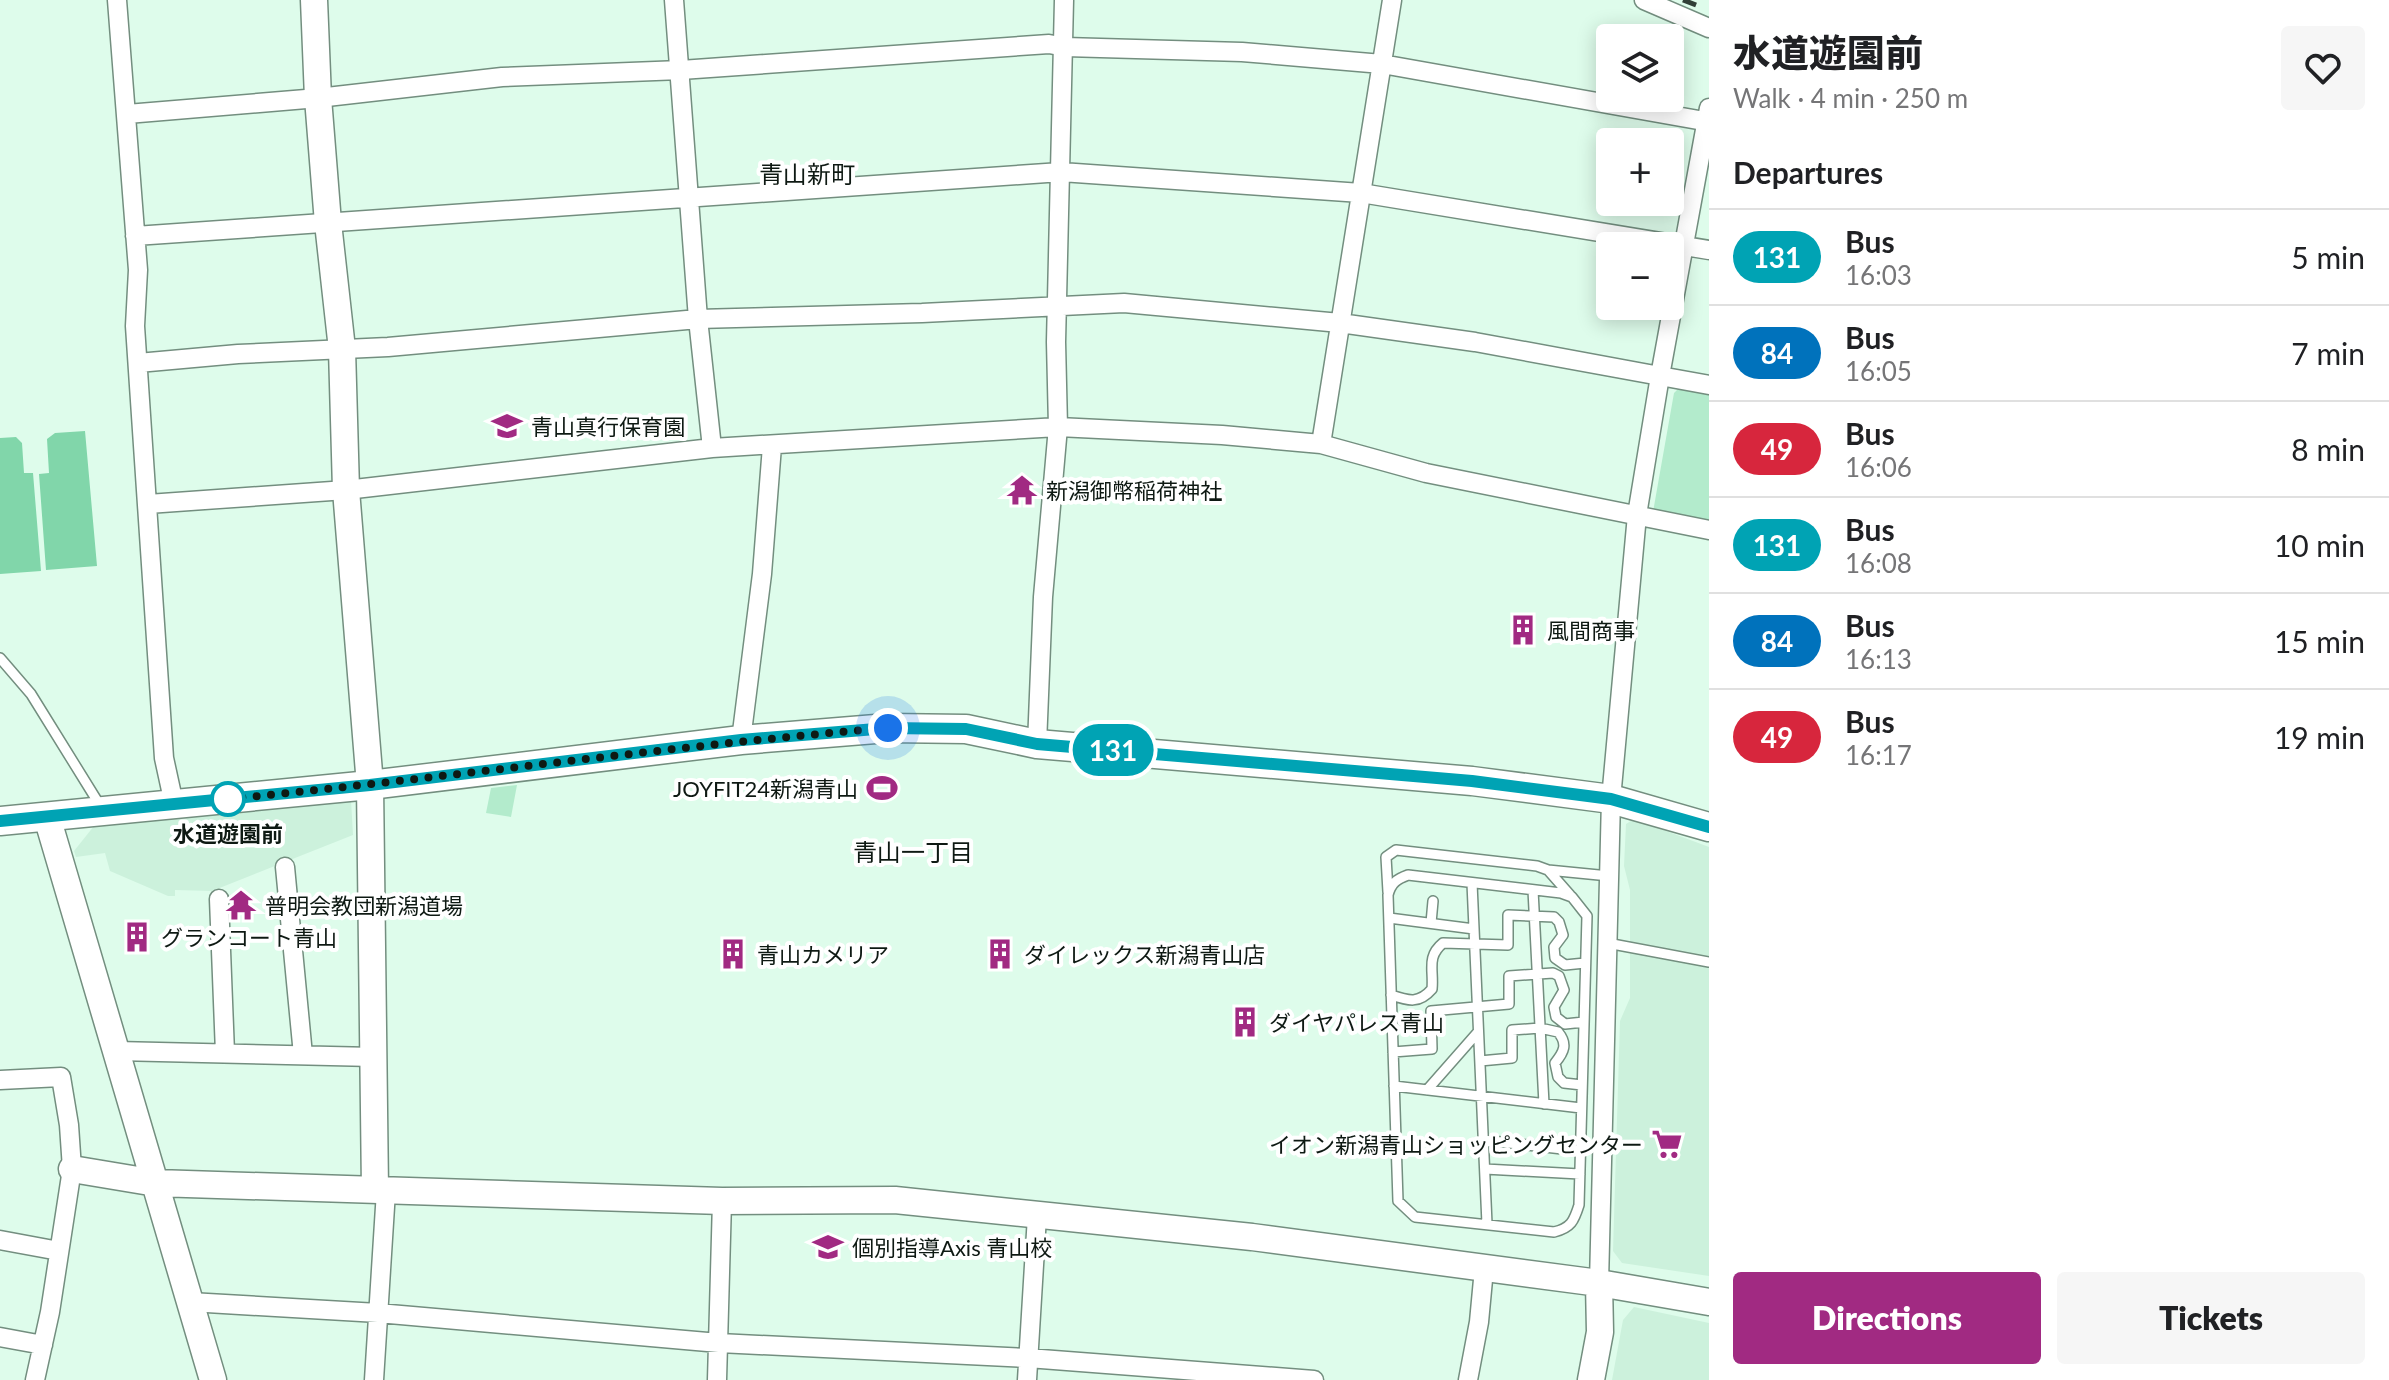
<!DOCTYPE html>
<html lang="en">
<head>
<meta charset="utf-8">
<style>
	body { margin:0; font-family:Lato,"Noto Sans JP",sans-serif; background:#f6f6f6; color:#202124; height:100vh; display:flex; flex-direction:column; font-size:30px; white-space:nowrap }
	* { box-sizing:border-box; margin:0 }
	p { font-size:26px; color:#757577 }
	.icon { flex:none; width:44px; height:44px; fill:none; stroke:currentColor; stroke-width:2; stroke-linecap:round; stroke-linejoin:round }
	.map { position:relative; flex:1; overflow:hidden }
	.side { display:flex; flex-direction:column; background:#fff; width:680px }
	.side>* { flex:none }
	.badge { padding:0 16px; border-radius:26px; font-size:28px; line-height:52px }
	.controls { position:absolute; left:1596px; top:24px; display:grid; gap:16px }
	.controls a { display:grid; place-items:center; width:88px; height:88px; border-radius:8px; background:#fff; box-shadow:0 4px 20px #0003; font-size:40px }
	.you { position:absolute; width:40px; height:40px; margin:-20px; border:6px solid #fff; border-radius:50%; background:#1a73e8; box-shadow:0 0 0 12px #1a73e833 }
	.map>.badge { position:absolute; translate:-50% -50%; box-shadow:0 0 0 4px #fff }
	h2 { padding:0 24px; font-size:30px; line-height:72px }
	.round { display:grid; place-items:center; flex:none; width:84px; height:84px; border-radius:8px; background:#f6f6f6 }
	.summary { display:flex; align-items:center; justify-content:space-between; height:136px; padding:0 24px }
	h1 { font-size:38px; font-weight:800; line-height:60px }
	.primary-button { display:flex; gap:16px; margin-top:auto; padding:16px 24px }
	.primary-button a { flex:1; height:92px; border-radius:8px; background:#a12a82; color:#fff; font-size:32px; font-weight:800; line-height:92px; text-align:center }
	.primary-button a+a { background:#f6f6f6; color:#202124 }
	ul { padding:0; list-style:none }
	li { display:flex; align-items:center; gap:24px; height:96px; padding:0 24px; border-top:2px solid #e0e0e0 }
	li div { flex:1 }
	li b { display:block; font-size:30px }
	li em { font-style:normal }
	li .badge { min-width:88px; font-weight:700; text-align:center }
	main { display:flex; flex:1; min-height:0 }
	.map>svg:first-child { display:block }
	.built { fill:#ccf1dc }
	.green { fill:#b3ebcc }
	.water { fill:#81d6aa }
	.lines { fill:none; stroke-linecap:round; stroke-linejoin:round }
	.lane-casing { stroke:#738e7f; stroke-width:12 }
	.street-casing { stroke:#738e7f; stroke-width:21 }
	.secondary-casing { stroke:#738e7f; stroke-width:29 }
	.primary-casing { stroke:#738e7f; stroke-width:31 }
	.lane { stroke:#fff; stroke-width:9 }
	.street { stroke:#fff; stroke-width:18 }
	.secondary { stroke:#fff; stroke-width:26 }
	.primary { stroke:#fff; stroke-width:28 }
	.rail { stroke:#313f37; stroke-width:5; stroke-dasharray:14 14; stroke-linecap:butt }
	.line-casing { stroke:#fff; stroke-width:18 }
	.line { stroke:#00a3b4; stroke-width:12 }
	.walk { stroke:#0e1913; stroke-width:8; stroke-dasharray:0 14.4 }
	.stop-dot { fill:#fff; stroke:#00a3b4; stroke-width:4 }
	.labels { text-anchor:middle; dominant-baseline:central; stroke-width:8; stroke-linejoin:round; paint-order:stroke }
	.poi-label { font-size:22px; fill:#0e1913; stroke:#fff; text-anchor:start }
	.stop-label { font-size:22px; font-weight:bold; fill:#0e1913; stroke:#fff }
	.neighbourhood-label { font-size:24px; fill:#0e1913; stroke:#fff }
</style>
</head>
<body>
<main>
<div class="map">
<svg width="1709" height="1380" viewBox="0 0 1709 1380">
	<rect width="100%" height="100%" fill="#defceb"/>
	<!-- built -->
	<path class="built" d="M351 800 353 835 212 891 175 890V896H168L110 871 105 853 76 857 74 851 94 826Z
		M1634 819 1709 847V1276L1622 1263 1613 1251 1620 1021 1630 998V890L1624 866 1626 824Z
		M1634 1307 1709 1323V1380H1612L1623 1320Z"/>
	<!-- green -->
	<path class="green" d="M1679 388 1709 394V523L1653 512 1674 393Z
		M517 785 511 817 486 813 491 788Z"/>
	<!-- water -->
	<path class="water" d="M85 431 97 566 46 570 39 474 49 473 47 439 55 433Z
		M16 437 22 443 24 473H33L41 571 0 574V438Z"/>
	<g class="lines">
		<!-- lane casing -->
		<g class="lane-casing">
			<path id="lane" d="M0 658 31 694 101 807
				M1548 870 1609 876
				M1408 875 1561 893 1572 897 1587 916 1579 1205C1574 1221 1571 1228 1554 1232L1415 1217 1398 1201 1388 895C1391 883 1397 879 1408 875Z
				M1472 883 1487 1224
				M1533 890 1544 1104
				M1388 892 1386 857 1396 850 1537 866 1548 870 1570 895
				M1389 918 1474 929
				M1431 923 1433 901
				M1607 943 1709 962
				M1391 995C1409 1001 1419 1004 1432 989 1434 970 1426 957 1443 943L1508 945V915L1554 917 1559 922 1563 935 1554 947 1555 958 1565 965 1585 963
				M1393 1052 1432 1049 1431 1011 1509 1004V976L1553 973 1559 976 1564 990 1554 1007 1556 1017 1565 1024 1584 1022
				M1480 1061 1512 1058V1030L1540 1028 1558 1032C1568 1044 1564 1052 1555 1063L1558 1077 1564 1083 1582 1085
				M1394 1086 1581 1108
				M1427 1090 1478 1032
				M1483 1140 1580 1151
				M1485 1169 1580 1174"/>
		</g>
		<!-- street casing -->
		<g class="street-casing">
			<path id="street" d="M117 0 138 270 135 326 164 758 174 804
				M674 0 698 319 712 448
				M1644 0 1709 28
				M127 114 318 98 502 77 681 70 1049 44 1065 47 1242 52 1382 64 1709 122
				M135 236 1061 172 1361 193 1709 250
				M138 363 238 354 388 347 698 319 922 313 1124 303 1340 323 1475 342 1660 376 1709 108
				M1321 444 1392 0
				M148 504 346 490 712 448 1058 427 1222 435 1321 444 1426 473 1709 530
				M741 740 762 574 772 446
				M1037 744 1043 597 1058 427 1056 342 1064 0
				M285 867 303 1055
				M219 899 225 1053
				M116 1051 374 1057
				M0 1080 61 1077 69 1125 72 1169 50 1312 35 1380
				M0 1240 59 1251
				M1599 1283 1611 799 1637 515 1660 376 1709 385
				M190 1302 378 1313 719 1343 1028 1358 1314 1380
				M0 1337 43 1345
				M374 1380 386 1191
				M717 1380 722 1201
				M1027 1380 1037 1216
				M1468 1380 1479 1322 1484 1269"/>
		</g>
		<!-- secondary casing -->
		<g class="secondary-casing">
			<path id="secondary" d="M314 0 318 98 328 223 342 349 346 490 370 785 375 1190
				M47 817 213 1380
				M72 1169 156 1183 722 1201 895 1200 1252 1237 1599 1283 1709 1302
				M1591 1380 1600 1332 1599 1283"/>
		</g>
		<!-- primary casing -->
		<g class="primary-casing">
			<path id="primary" d="M0 821 370 785 741 740 888 728 966 729 1037 744 1472 781 1611 799 1709 827"/>
		</g>
		<!-- lane -->
		<use href="#lane" class="lane"/>
		<!-- street -->
		<use href="#street" class="street"/>
		<!-- secondary -->
		<use href="#secondary" class="secondary"/>
		<!-- primary -->
		<use href="#primary" class="primary"/>
		<!-- rail -->
		<path class="rail" d="M1683 0 1709 10"/>
	</g>
	<g class="lines">
		<!-- line casing -->
		<g class="line-casing">
			<path id="line" d="M0 821 370 785 741 740 888 728 966 729 1037 744 1472 781 1611 799 1709 827"/>
		</g>
		<!-- line -->
		<use href="#line" class="line"/>
		<!-- walk -->
		<path class="walk" d="M228 799C448 778 667 746 888 728"/>
	</g>
	<!-- icons -->
	<defs>
		<g id="school-bare" transform="scale(2.4)"><path d="M0-5L7-2L0 1L-7-2ZM-4 1L0 2.5L4 1V4Q0 6-4 4Z" fill="#a12a82" stroke="#fff" stroke-width="2.5" paint-order="stroke"/></g>
		<g id="temple-bare" transform="scale(2.4)"><path d="M0-6L5-2H3V0L6.5 2.5H4V6H1.5V3h-3V6H-4V2.5H-6.5L-3 0V-2H-5Z" fill="#a12a82" stroke="#fff" stroke-width="2.5" paint-order="stroke"/></g>
		<g id="building-bare" transform="scale(2.4)"><path d="M-4-6H4V6H1V3H-1V6H-4ZM-2.5-4.3h1.7v1.8h-1.7ZM.8-4.3h1.7v1.8H.8ZM-2.5-1h1.7V.8h-1.7ZM.8-1h1.7V.8H.8Z" fill="#a12a82" stroke="#fff" stroke-width="2.5" paint-order="stroke"/></g>
		<g id="stadium-bare" transform="scale(2.4)"><path d="M0-5a6.5 5 0 1 0 0 10a6.5 5 0 1 0 0-10ZM-3.5-1.8h7v3.6h-7Z" fill="#a12a82" stroke="#fff" stroke-width="2.5" paint-order="stroke"/></g>
		<g id="supermarket-bare" transform="scale(2.4)"><path d="M-6-5.5h2.5l.6 2H6L4.5 2H-2.5L-4.4-4H-6ZM-1.5 3.2a1.3 1.3 0 1 0 .1 0ZM3 3.2a1.3 1.3 0 1 0 .1 0Z" fill="#a12a82" stroke="#fff" stroke-width="2.5" paint-order="stroke"/></g>
	</defs>
	<g fill-rule="evenodd">
		<use href="#school-bare" x="507" y="426"/>
		<use href="#temple-bare" x="1022" y="490"/>
		<use href="#building-bare" x="1523" y="630"/>
		<use href="#stadium-bare" x="882" y="788"/>
		<use href="#temple-bare" x="241" y="905"/>
		<use href="#building-bare" x="137" y="937"/>
		<use href="#building-bare" x="733" y="954"/>
		<use href="#building-bare" x="1000" y="954"/>
		<use href="#building-bare" x="1245" y="1022"/>
		<use href="#supermarket-bare" x="1667" y="1144"/>
		<use href="#school-bare" x="828" y="1247"/>
	</g>
	<!-- markers -->
	<circle class="stop-dot" cx="228" cy="799" r="16"/>
	<g class="labels">
		<!-- poi labels -->
		<g class="poi-label">
			<text x="531" y="426">青山真行保育園</text>
			<text x="1046" y="490">新潟御幣稲荷神社</text>
			<text x="1547" y="630">風間商事</text>
			<text x="858" y="788" text-anchor="end">JOYFIT24新潟青山</text>
			<text x="265" y="905">普明会教団新潟道場</text>
			<text x="161" y="937">グランコート青山</text>
			<text x="757" y="954">青山カメリア</text>
			<text x="1024" y="954">ダイレックス新潟青山店</text>
			<text x="1269" y="1022">ダイヤパレス青山</text>
			<text x="1643" y="1144" text-anchor="end">イオン新潟青山ショッピングセンター</text>
			<text x="852" y="1247">個別指導Axis 青山校</text>
		</g>
		<!-- stop labels -->
		<g class="stop-label">
			<text x="228" y="833">水道遊園前</text>
		</g>
		<!-- neighbourhood labels -->
		<g class="neighbourhood-label">
			<text x="807" y="173">青山新町</text>
			<text x="913" y="851">青山一丁目</text>
		</g>
	</g>
</svg>
<div class="controls">
<a><svg class="icon" aria-label="layers" viewBox="0 0 24 24"><path d="M12 4l9 5-9 5-9-5zM3 14l9 5 9-5"/></svg></a>
<a>+</a>
<a>−</a>
</div>
<div class="you" style="left:888px;top:728px"></div>
<b class="badge" style="left:1113px;top:750px;background:#00a3b4;color:#fff">131</b>
</div>
<section class="side">
<div class="summary"><div><h1>水道遊園前</h1><p>Walk · 4 min · 250 m</p></div><a class="round"><svg class="icon" aria-label="heart" viewBox="0 0 24 24"><path d="M12 20l-8-8c-3-5 5-10 8-4 3-6 11-1 8 4z"/></svg></a></div>
<h2>Departures</h2>
<ul>
<li><span class="badge" style="background:#00a3b4;color:#fff">131</span><div><b>Bus</b><p>16:03</p></div><em>5 min</em></li>
<li><span class="badge" style="background:#0072bc;color:#fff">84</span><div><b>Bus</b><p>16:05</p></div><em>7 min</em></li>
<li><span class="badge" style="background:#d7263d;color:#fff">49</span><div><b>Bus</b><p>16:06</p></div><em>8 min</em></li>
<li><span class="badge" style="background:#00a3b4;color:#fff">131</span><div><b>Bus</b><p>16:08</p></div><em>10 min</em></li>
<li><span class="badge" style="background:#0072bc;color:#fff">84</span><div><b>Bus</b><p>16:13</p></div><em>15 min</em></li>
<li><span class="badge" style="background:#d7263d;color:#fff">49</span><div><b>Bus</b><p>16:17</p></div><em>19 min</em></li>
</ul>
<div class="primary-button"><a>Directions</a><a>Tickets</a></div>
</section>
</main>
</body>
</html>
